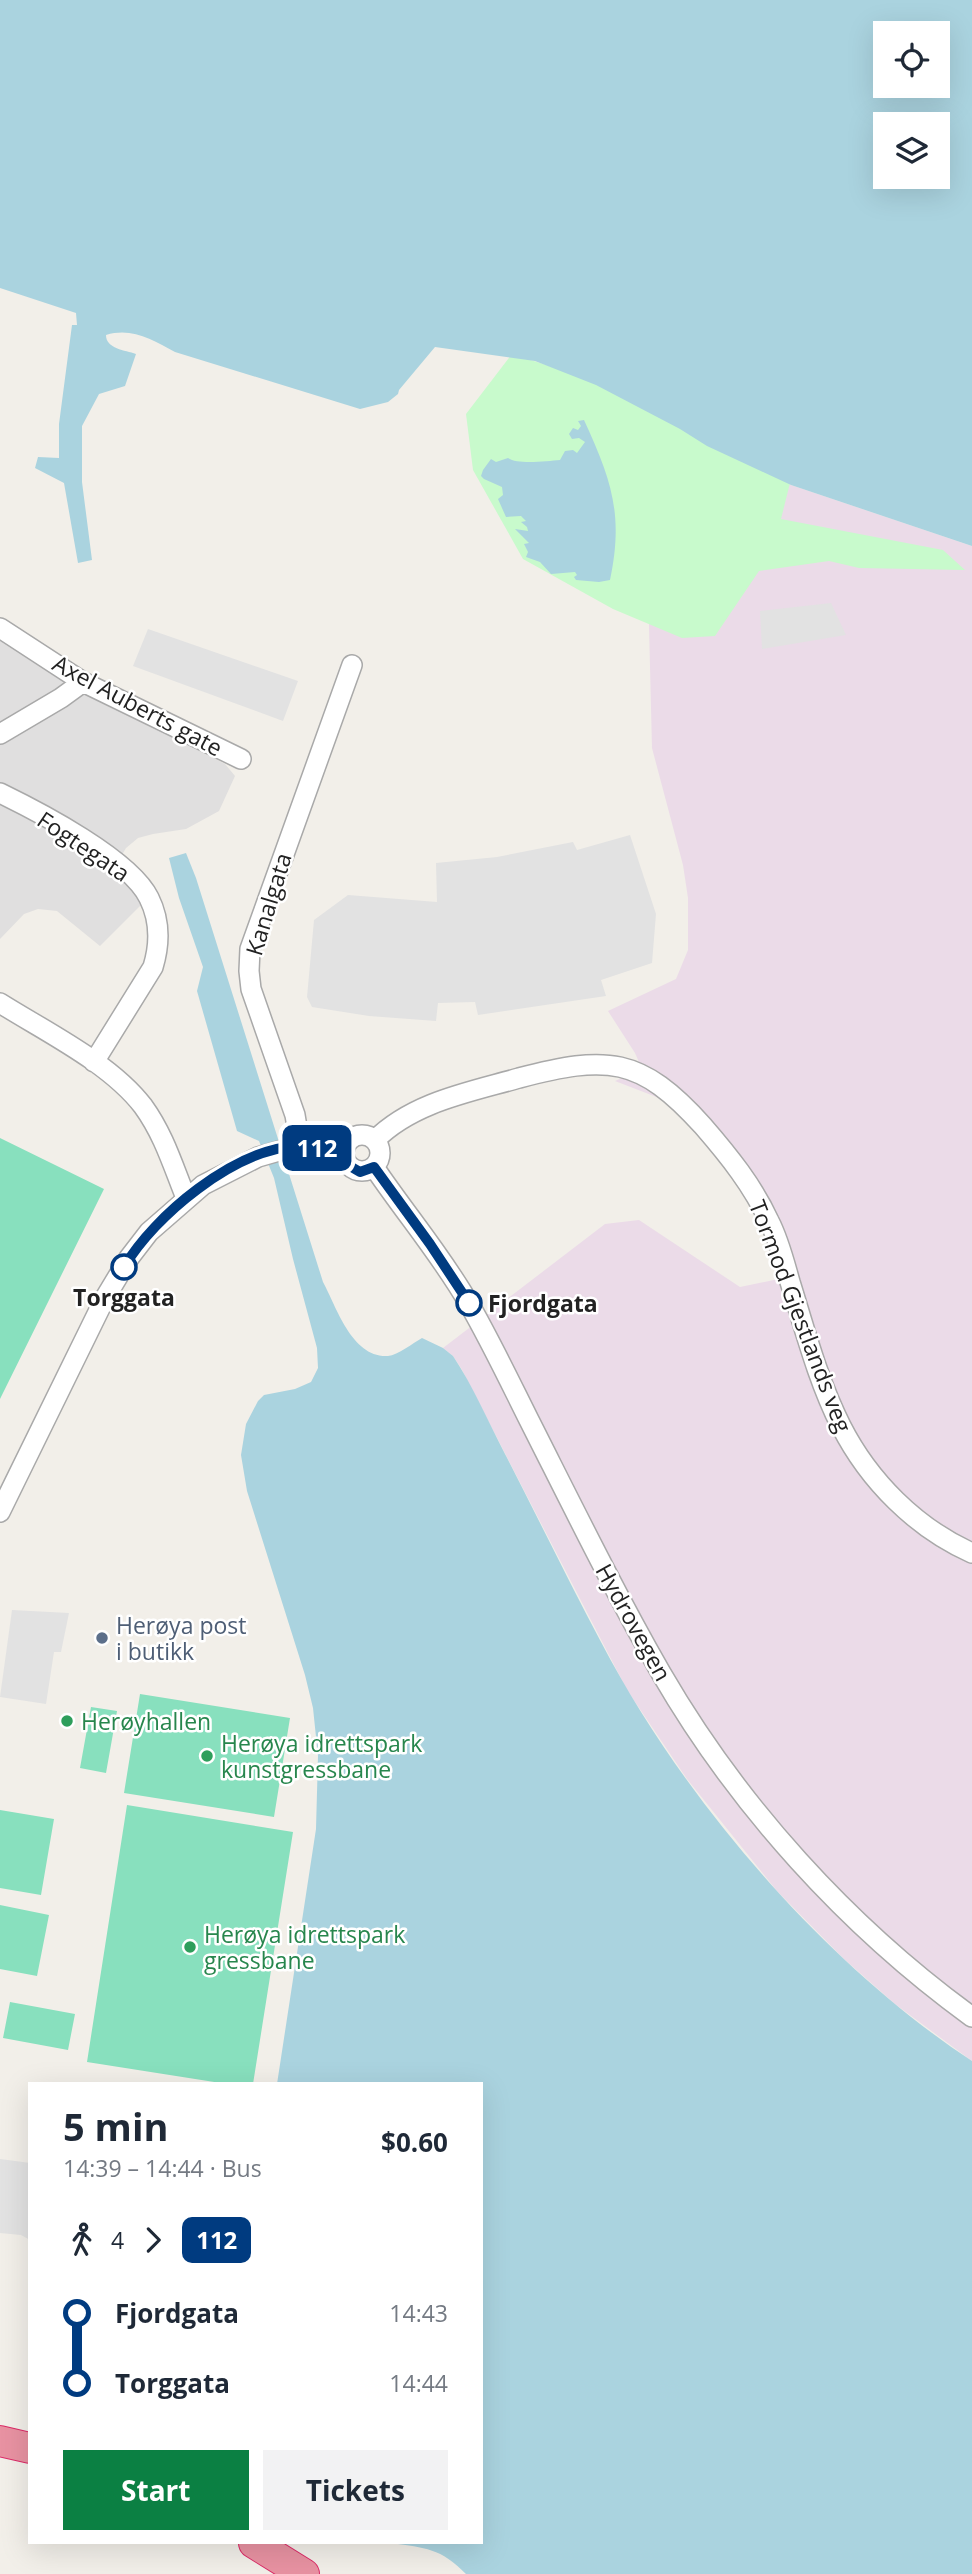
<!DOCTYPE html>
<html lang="en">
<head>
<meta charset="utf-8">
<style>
	body { margin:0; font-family:"Open Sans",sans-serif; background:#f2f2f3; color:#1f2937; height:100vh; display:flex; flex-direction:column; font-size:26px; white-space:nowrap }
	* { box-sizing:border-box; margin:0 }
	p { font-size:23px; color:#747a83 }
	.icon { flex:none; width:38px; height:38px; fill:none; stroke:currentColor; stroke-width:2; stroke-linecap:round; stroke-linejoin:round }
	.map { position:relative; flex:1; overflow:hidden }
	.side { position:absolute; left:28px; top:2082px; width:455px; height:462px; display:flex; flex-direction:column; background:#fff; border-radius:0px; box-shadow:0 7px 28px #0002 }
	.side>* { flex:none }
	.badge { padding:0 14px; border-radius:10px; font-size:24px; line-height:46px }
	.fabs { position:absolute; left:873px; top:21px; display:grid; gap:14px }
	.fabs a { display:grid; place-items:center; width:77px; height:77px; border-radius:0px; background:#fff; box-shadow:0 7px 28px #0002; font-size:35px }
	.map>.badge { position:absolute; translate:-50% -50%; box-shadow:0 0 0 4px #fff }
	.legs { display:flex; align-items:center; gap:10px; height:77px; padding:0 35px; font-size:23px }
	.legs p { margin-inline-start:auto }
	.overview { display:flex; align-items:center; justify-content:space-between; height:119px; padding:0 35px }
	h1 { font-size:38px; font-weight:700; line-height:52px }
	.cta { display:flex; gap:14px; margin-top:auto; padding:14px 35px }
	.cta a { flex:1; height:80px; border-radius:0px; background:#0b8043; color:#fff; font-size:28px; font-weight:700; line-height:80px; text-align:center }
	.cta a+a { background:#f2f2f3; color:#1f2937 }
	ul { padding:0 35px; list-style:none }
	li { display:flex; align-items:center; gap:24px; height:70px; font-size:26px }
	li i { display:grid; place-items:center; width:10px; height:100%; margin:0 9px; background:currentColor }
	li i::after { content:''; width:18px; height:18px; margin:-9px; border:5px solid; border-radius:50%; background:#fff }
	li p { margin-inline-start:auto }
	li:first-child i { background:linear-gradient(#0000 50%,currentColor 0) }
	li:last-child i { background:linear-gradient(currentColor 50%,#0000 0) }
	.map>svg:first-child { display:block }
	.residential { fill:#e0dfdf }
	.industrial { fill:#ebdbe8 }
	.park { fill:#c8facc }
	.pitch { fill:#88e0be }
	.parking { fill:#e2e2e2 }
	.water { fill:#aad3df; fill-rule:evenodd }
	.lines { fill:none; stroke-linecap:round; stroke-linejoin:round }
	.minor-casing { stroke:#a9a9a9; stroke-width:22 }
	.highway-casing { stroke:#dc2a67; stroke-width:32 }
	.minor { stroke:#fff; stroke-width:19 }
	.highway { stroke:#e892a2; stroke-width:30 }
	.line-1-casing { stroke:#fff; stroke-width:16 }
	.line-1 { stroke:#003b80; stroke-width:10 }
	.stop-1-dot { fill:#fff; stroke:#003b80; stroke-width:3.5 }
	.service-dot { fill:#5c6f8a; stroke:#fff; stroke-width:2.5 }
	.leisure-dot { fill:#2e9e5b; stroke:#fff; stroke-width:2.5 }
	.labels { text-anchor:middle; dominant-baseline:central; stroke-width:5; stroke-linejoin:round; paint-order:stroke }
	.street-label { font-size:23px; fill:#222; stroke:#fff }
	.stop-label { font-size:23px; font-weight:bold; fill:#222; stroke:#fff }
	.service-label { font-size:23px; fill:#4e5e75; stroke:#fff; text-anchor:start }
	.leisure-label { font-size:23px; fill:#27864d; stroke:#fff; text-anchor:start }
</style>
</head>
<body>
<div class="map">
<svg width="972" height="2574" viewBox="0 0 972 2574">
	<rect width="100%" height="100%" fill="#f2efe9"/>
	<!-- residential -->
	<path class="residential" d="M0 631 77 685 225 764 235 776 219 811 186 829 153 834 138 838 126 848 119 860 116 874 147 899 100 946 57 911 38 909 24 914 0 939Z"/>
	<!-- industrial -->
	<path class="industrial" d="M707 446 791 485 972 546V2061L895 2004 844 1959 777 1891 687 1779 627 1690 461 1368 453 1356 443 1348 605 1224 639 1220 740 1287 793 1276 759 1197 672 1103 615 1081 642 1069 635 1053 608 1011 676 979 688 950V898L683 865 652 748 646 502Z"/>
	<!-- park -->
	<path class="park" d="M512 354 618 388 792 475 781 519 943 550 965 570 859 568 829 561 759 571 715 636 682 638 613 609 523 559 473 470 466 414Z"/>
	<!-- pitch -->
	<path class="pitch" d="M0 1138 104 1189 0 1399Z
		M140 1694 290 1718 274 1817 124 1793Z
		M91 1707 117 1711 106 1773 80 1768Z
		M127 1805 293 1832 253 2084H227L87 2062Z
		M0 1810 54 1819 41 1895 0 1888Z
		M0 1905 49 1915 37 1976 0 1969Z
		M10 2002 75 2014 68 2050 3 2038Z"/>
	<!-- parking -->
	<path class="parking" d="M831 603 846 635 762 649 760 611Z
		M148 629 298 681 283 721 133 666Z
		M630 835 656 914 652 963 601 980 606 996 478 1015 475 1002 438 1003 436 1021 369 1016 312 1007 307 997 314 920 348 895 437 902 436 863 497 857 573 842 577 850Z
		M12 1610 69 1613 61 1652H54L46 1704 0 1697Z
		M0 2159 30 2163V2240L21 2235 0 2233Z"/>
	<!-- water -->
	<path class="water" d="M0 0H972V546L791 485 707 446 680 429 596 385 535 361 435 347 399 390 398 394 388 402 360 409 175 352C153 340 132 327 106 335 106 349 125 350 136 354L125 386 99 394 82 426V482L92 560 78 563 64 483 35 468 38 457 59 458V424L72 325H77L76 313 0 288ZM938 33V86H886V33ZM938 124V177H886V124Z
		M584 420C611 479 624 514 610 580L599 582 576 580 574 577 577 575 575 572 551 574 540 562 526 557 528 552 524 544 529 543 515 529 528 531 527 527 521 522 526 521 521 516 506 517 498 499 503 495 502 487 484 479 481 476 483 470 491 459 496 462 508 458C518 465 547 461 560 460L565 451 573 450 577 453 585 442 579 438 572 439 569 434 573 428 578 430 581 426 578 421Z
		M186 853 196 878 323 1282C337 1308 352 1358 388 1356 398 1355 413 1343 422 1338L443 1348 453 1356C473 1386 488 1421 505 1454 537 1516 568 1580 601 1642 683 1799 823 1963 972 2061V2574H466C441 2548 425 2548 392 2543H481V2084H277L316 1829 318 1756 313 1708 305 1675 247 1491 241 1455 246 1424 258 1401 264 1395 295 1389 311 1382 318 1368 317 1348 293 1259 274 1178 259 1141 237 1131 197 991 203 967 179 898 169 858Z"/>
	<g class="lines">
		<!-- minor casing -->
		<g class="minor-casing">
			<path id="minor" d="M0 628 83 682 241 759
				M0 734 61 698 83 682
				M0 793C39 812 130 859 149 898 160 920 160 944 153 967L94 1062
				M0 1003C46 1032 110 1063 143 1106 164 1135 173 1166 186 1198
				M344 1153a18 18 0 1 1 36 0a18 18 0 1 1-36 0Z
				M375 1140C413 1102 470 1092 519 1078 607 1055 640 1056 703 1126 729 1156 753 1186 769 1221 779 1240 784 1261 790 1282 805 1330 818 1381 841 1426 869 1481 916 1528 972 1553
				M296 1146 297 1127 295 1115 251 989 249 971 250 949 352 665
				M374 1167C405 1213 441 1255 468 1302 490 1340 509 1380 529 1420 572 1505 614 1591 661 1673 738 1806 848 1927 972 2017
				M0 1512 105 1298 129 1258 149 1232 203 1185 258 1157 296 1146 344 1151"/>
		</g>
		<!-- highway casing -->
		<g class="highway-casing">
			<path id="highway" d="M0 2441 30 2448
				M254 2543 304 2574"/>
		</g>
		<!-- minor -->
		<use href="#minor" class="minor"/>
		<!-- highway -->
		<use href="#highway" class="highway"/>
	</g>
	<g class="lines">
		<!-- line-1 casing -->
		<g class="line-1-casing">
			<path id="line-1" d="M124 1267C155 1215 233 1151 295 1146 311 1145 328 1149 344 1151L348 1165 360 1172 374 1167 430 1244 469 1303"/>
		</g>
		<!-- line-1 -->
		<use href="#line-1" class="line-1"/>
	</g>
	<!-- markers -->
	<g class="stop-1-dot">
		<circle cx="124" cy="1267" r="12"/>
		<circle cx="469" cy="1303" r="12"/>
	</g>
	<circle class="service-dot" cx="102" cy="1638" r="7"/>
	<g class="leisure-dot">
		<circle cx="67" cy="1721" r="7"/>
		<circle cx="207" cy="1756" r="7"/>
		<circle cx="190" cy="1947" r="7"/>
	</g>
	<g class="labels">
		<!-- street labels -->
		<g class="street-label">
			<text transform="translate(138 705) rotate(28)">Axel Auberts gate</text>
			<text transform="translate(84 846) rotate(34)">Fogtegata</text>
			<text transform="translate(268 904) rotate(-73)">Kanalgata</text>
			<text transform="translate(801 1316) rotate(69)">Tormod Gjestlands veg</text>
			<text transform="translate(634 1622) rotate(61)">Hydrovegen</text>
		</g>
		<!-- stop labels -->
		<g class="stop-label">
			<text x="124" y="1297">Torggata</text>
			<text x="488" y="1303" text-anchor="start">Fjordgata</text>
		</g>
		<!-- service labels -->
		<g class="service-label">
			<text x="116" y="1625">Herøya post<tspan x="116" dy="26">i butikk</tspan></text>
		</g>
		<!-- leisure labels -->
		<g class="leisure-label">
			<text x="81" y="1721">Herøyhallen</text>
			<text x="221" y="1743">Herøya idrettspark<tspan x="221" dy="26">kunstgressbane</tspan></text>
			<text x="204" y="1934">Herøya idrettspark<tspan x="204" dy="26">gressbane</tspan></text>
		</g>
	</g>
</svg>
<div class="fabs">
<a><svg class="icon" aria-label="locate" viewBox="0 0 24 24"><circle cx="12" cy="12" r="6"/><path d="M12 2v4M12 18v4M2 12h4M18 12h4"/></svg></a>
<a><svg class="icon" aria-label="layers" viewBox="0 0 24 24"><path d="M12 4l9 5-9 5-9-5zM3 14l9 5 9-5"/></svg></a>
</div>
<b class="badge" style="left:317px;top:1148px;background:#003b80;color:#fff">112</b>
<section class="side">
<div class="overview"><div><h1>5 min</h1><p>14:39 – 14:44 · Bus</p></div><b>$0.60</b></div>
<div class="legs"><svg class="icon" aria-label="walk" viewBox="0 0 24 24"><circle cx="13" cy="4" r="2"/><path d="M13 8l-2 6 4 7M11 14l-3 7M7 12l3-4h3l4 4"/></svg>4<svg class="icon" aria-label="forward" viewBox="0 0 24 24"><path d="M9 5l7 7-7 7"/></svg><b class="badge" style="background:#003b80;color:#fff">112</b></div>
<ul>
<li><i style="color:#003b80"></i><b>Fjordgata</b><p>14:43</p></li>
<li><i style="color:#003b80"></i><b>Torggata</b><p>14:44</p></li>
</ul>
<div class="cta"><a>Start</a><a>Tickets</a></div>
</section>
</div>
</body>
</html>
